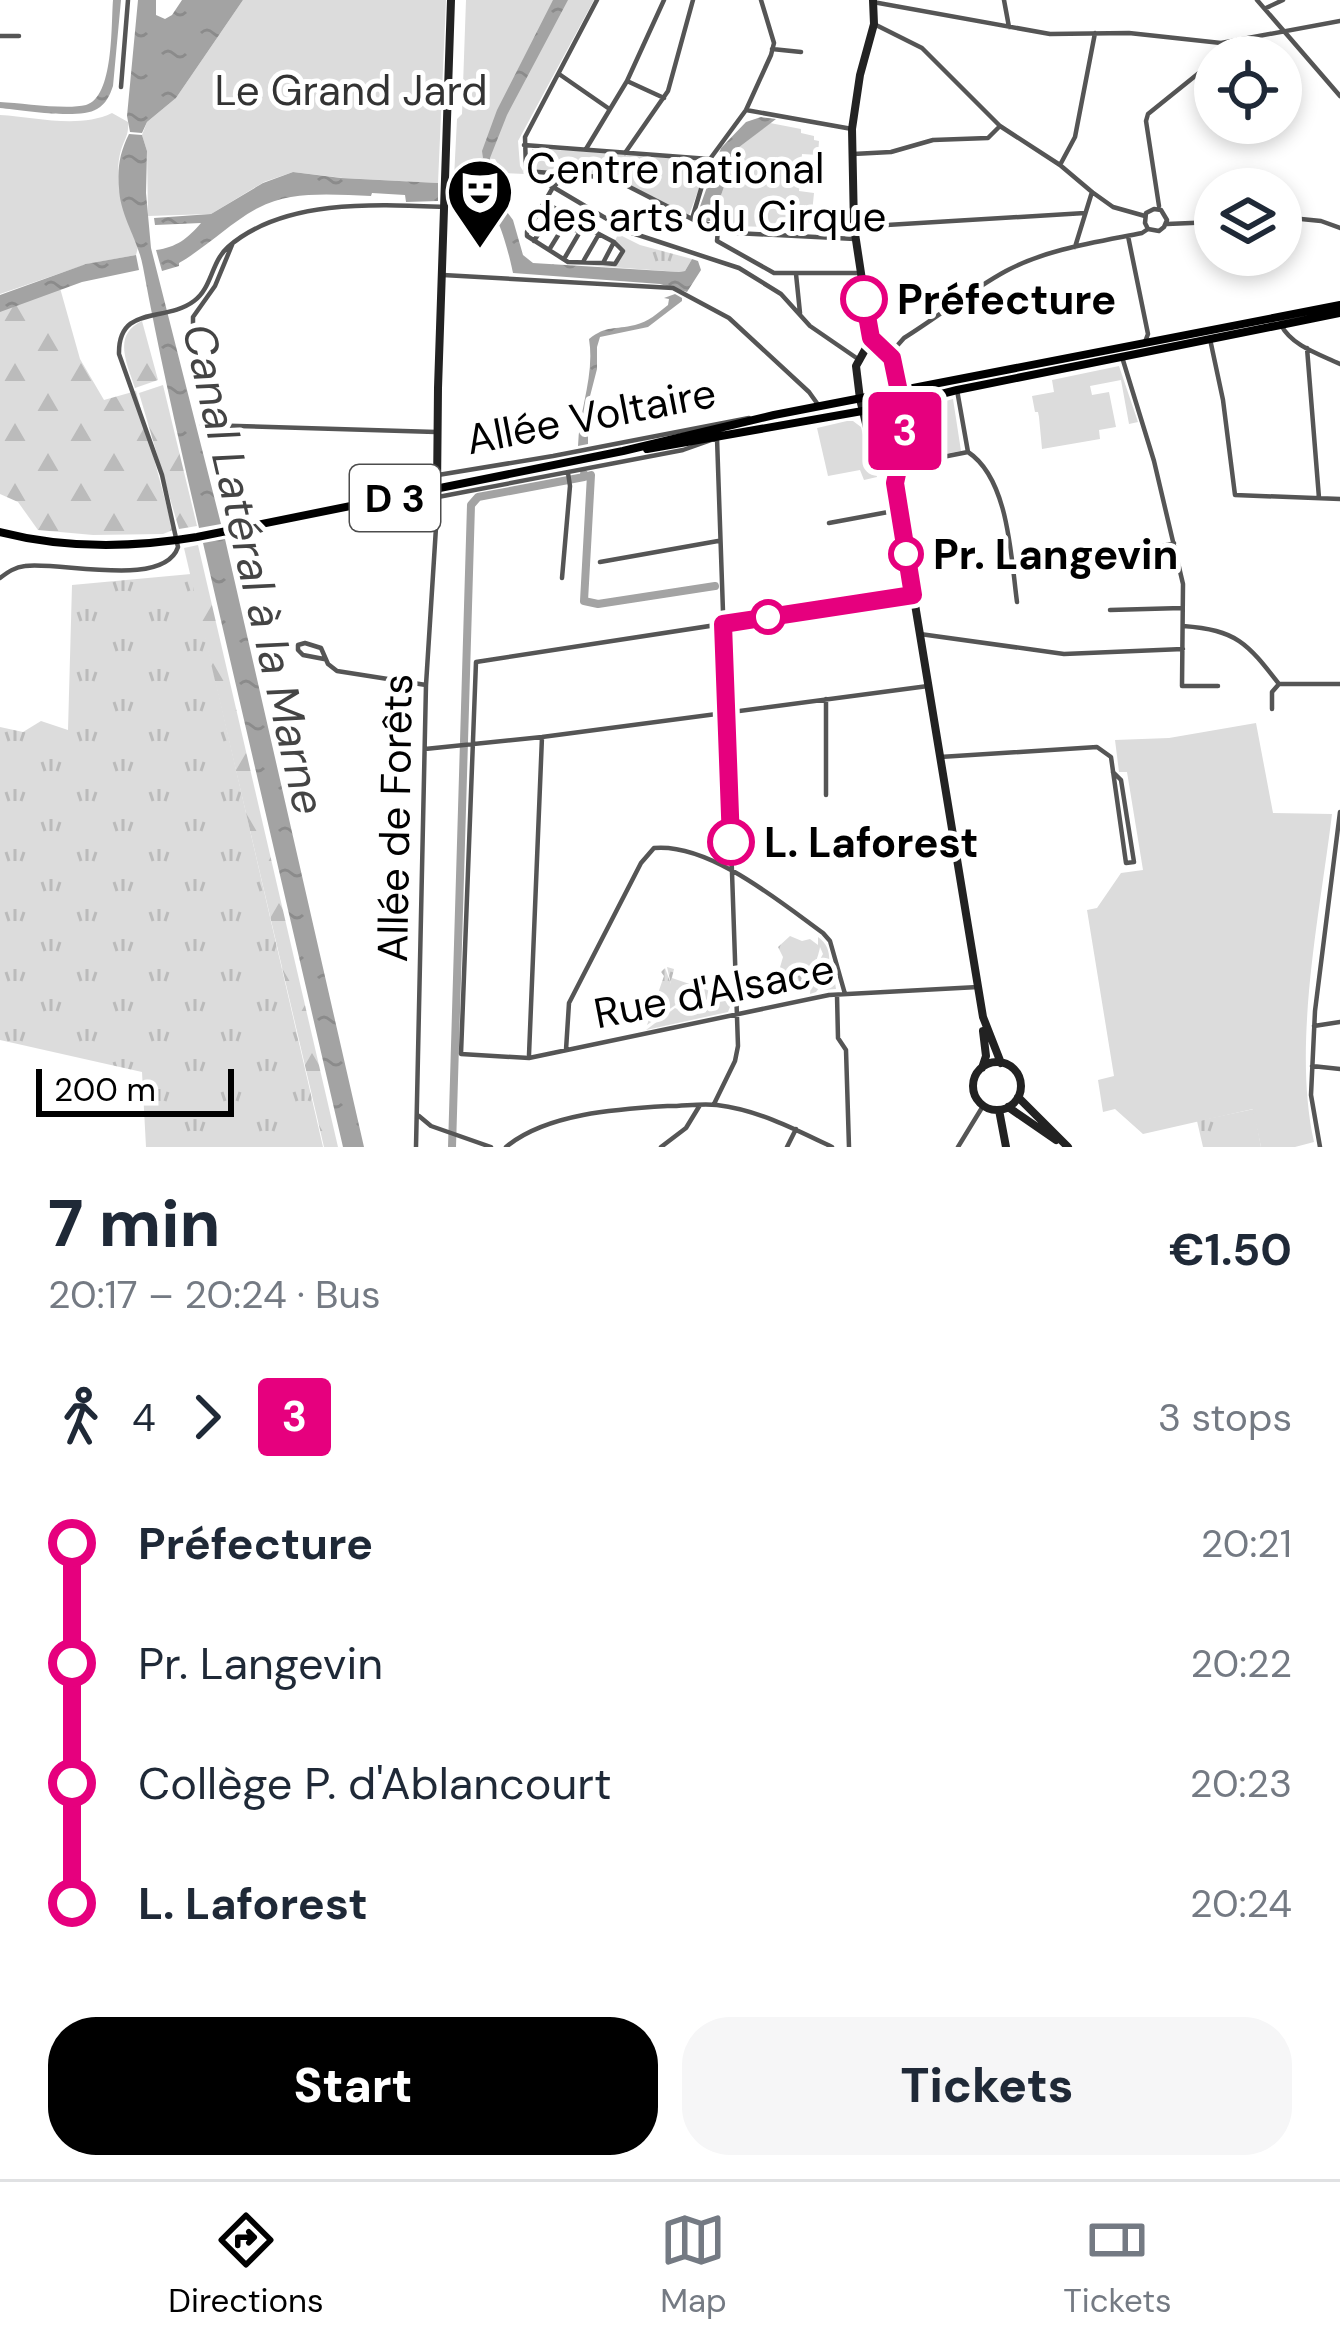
<!DOCTYPE html>
<html lang="en">
<head>
<meta charset="utf-8">
<style>
	body { margin:0; font-family:"DM Sans",sans-serif; background:#f6f6f7; color:#1f2937; height:100vh; display:flex; flex-direction:column; font-size:45px; white-space:nowrap }
	* { box-sizing:border-box; margin:0 }
	p { font-size:39px; color:#747a83 }
	.icon { flex:none; width:66px; height:66px; fill:none; stroke:currentColor; stroke-width:2; stroke-linecap:round; stroke-linejoin:round }
	.map { position:relative; height:1147px; overflow:hidden }
	.details { display:flex; flex-direction:column; background:#fff; flex:1 }
	.details>* { flex:none }
	.badge { padding:0 24px; border-radius:9px; font-size:42px; line-height:78px }
	.tools { position:absolute; left:1194px; top:36px; display:grid; gap:24px }
	.tools a { display:grid; place-items:center; width:108px; height:108px; border-radius:50%; background:#fff; box-shadow:0 6px 18px #0003; font-size:60px }
	.scale { position:absolute; left:36px; bottom:30px; width:198px; box-sizing:border-box; padding-left:12px; border:6px solid #000; border-top:0; font-size:33px; line-height:42px; white-space:nowrap; color:#000; -webkit-text-stroke:9px #fff; paint-order:stroke }
	.map>.badge { position:absolute; translate:-50% -50%; box-shadow:0 0 0 6px #fff }
	.legs { display:flex; align-items:center; gap:18px; height:132px; padding:0 48px; font-size:39px }
	.legs p { margin-inline-start:auto }
	.headline { display:flex; align-items:center; justify-content:space-between; height:204px; padding:0 48px }
	h1 { font-size:66px; font-weight:800; line-height:90px }
	.primary-button { display:flex; gap:24px; margin-top:auto; padding:24px 48px }
	.primary-button a { flex:1; height:138px; border-radius:48px; background:#000; color:#fff; font-size:48px; font-weight:800; line-height:138px; text-align:center }
	.primary-button a+a { background:#f6f6f7; color:#1f2937 }
	ul { padding:0 48px; list-style:none }
	li { display:flex; align-items:center; gap:42px; height:120px; font-size:45px }
	li i { display:grid; place-items:center; width:18px; height:100%; margin:0 15px; background:currentColor }
	li i::after { content:''; width:30px; height:30px; margin:-15px; border:9px solid; border-radius:50%; background:#fff }
	li p { margin-inline-start:auto }
	li:first-child i { background:linear-gradient(#0000 50%,currentColor 0) }
	li:last-child i { background:linear-gradient(currentColor 50%,#0000 0) }
	.tabs { display:flex; justify-content:space-around; align-items:center; height:168px; border-top:3px solid #e0e1e3; background:#fff; font-size:33px; color:#747a83 }
	.tabs a { display:grid; justify-items:center; gap:6px }
	.tabs .on { color:#000 }
	.map>svg:first-child { display:block }
	.grass { fill:url(#grass-tufts) }
	.forest { fill:url(#forest-firs) }
	.green { fill:#dcdcdc }
	.water { fill:url(#water-ripples) }
	.lines { fill:none; stroke-linecap:round; stroke-linejoin:round }
	.canal { stroke:#a3a3a3; stroke-width:8 }
	.street { stroke:#555; stroke-width:4.5 }
	.secondary { stroke:#222; stroke-width:8 }
	.primary { stroke:#000; stroke-width:8 }
	.line-1-casing { stroke:#fff; stroke-width:27 }
	.line-1 { stroke:#e6007e; stroke-width:18 }
	.stop-1-dot { fill:#fff; stroke:#e6007e; stroke-width:6 }
	.labels { text-anchor:middle; dominant-baseline:central; stroke-width:10; stroke-linejoin:round; paint-order:stroke }
	.shield { fill:#fff; stroke:#4c4c4c; stroke-width:3 }
	.shield-label { font-size:39px; font-weight:bold; fill:#000 }
	.park-label { font-size:42px; fill:#333; stroke:#fff }
	.poi-label { font-size:42px; fill:#000; stroke:#fff; text-anchor:start }
	.stop-label { font-size:42px; font-weight:bold; fill:#000; stroke:#fff; text-anchor:start }
	.street-label { font-size:42px; fill:#000; stroke:#fff }
	.water-label { font-size:45px; font-style:italic; fill:#444; stroke:#fff }
</style>
</head>
<body>
<div class="map">
<svg width="1340" height="1147" viewBox="0 0 1340 1147">
	<defs>
		<pattern id="grass-tufts" width="24" height="20" patternUnits="userSpaceOnUse" patternTransform="scale(3)"><rect width="24" height="20" fill="#dcdcdc"/><path d="M3 7l-1-3M5 7V3M7 7l1-3M15 17l-1-3M17 17v-4M19 17l1-3" fill="none" stroke="#bbb"/></pattern>
		<pattern id="forest-firs" width="22" height="20" patternUnits="userSpaceOnUse" patternTransform="scale(3)"><rect width="22" height="20" fill="#dcdcdc"/><path d="M5 1l3.5 6h-7zM16 11l3.5 6h-7z" fill="#bbb"/></pattern>
		<pattern id="water-ripples" width="26" height="14" patternUnits="userSpaceOnUse" patternTransform="scale(3)"><rect width="26" height="14" fill="#a3a3a3"/><path d="M2 4q2-2 4 0t4 0M15 11q2-2 4 0t4 0" fill="none" stroke="#8b8b8b"/></pattern>
	</defs>
	<rect width="100%" height="100%" fill="#fff"/>
	<!-- grass -->
	<path class="grass" d="M618 234 640 245 692 259 685 271 679 272 583 265 616 266 624 251 615 241Z
		M191 574 323 1147H146L142 1072 0 1040V727L23 732 41 721 68 730 72 585Z
		M790 936 802 941 810 939 818 945V937C829 945 830 954 829 967L833 970 836 989 820 990 826 979 816 992 810 994 812 974 823 954 820 947C819 955 811 975 808 985L778 987 776 981 783 957 778 947Z
		M667 967 674 969 672 978 719 994 722 988 726 986V992L729 986 730 1007 728 1012 646 1030 675 1008 684 1012 689 1008 698 1010 706 1002 717 998 706 1000 694 990 681 993 676 990 679 994 677 1004 647 1025 664 976 661 972 665 968 671 984Z
		M1254 1109 1261 1147H1203L1197 1121Z"/>
	<!-- forest -->
	<path class="forest" d="M60 288 80 359 104 400 136 391 173 530 163 534 93 535 38 530 18 502 0 494V310Z
		M142 321 158 380 135 388C127 363 112 335 142 321Z
		M163 385 197 526 179 529 139 393Z
		M198 545 338 1147H324L184 548Z"/>
	<!-- green -->
	<path class="green" d="M243 0H446L438 183 343 178 293 172 264 182 211 214 148 216 147 151 142 135 147 122 176 98Z
		M466 0H594L518 141 520 166 525 174 503 173 495 159 479 158 475 167 463 171 454 178 457 119 462 114Z
		M112 113 128 122C129 135 125 138 121 150 112 181 126 218 138 247L136 255 87 264 0 294V115C35 117 79 129 112 113Z
		M770 123 801 129V133L814 136V140L819 141 818 155 802 154 799 191 814 193 811 223 795 222 794 228 738 226 712 221 725 184 733 172 729 160 734 151Z
		M532 149 625 153 701 161 706 170 689 215 612 178 532 171Z
		M1119 366 1138 422 1129 424 1121 380 1090 386 1092 395 1109 392 1116 427 1099 430 1100 439 1042 449 1039 417 1038 412H1035L1032 396 1054 392 1052 380Z
		M953 399 961 451 910 460C909 452 911 416 914 410Z
		M847 421H853L861 427C865 446 875 458 877 477L864 480 860 470 828 476 817 428Z
		M1256 723 1273 813 1332 814C1320 914 1292 1044 1314 1142L1295 1147H1261L1253 1109 1143 1134 1115 1109 1103 1112 1098 1080 1114 1076 1087 910 1097 908 1121 873 1143 870 1127 772H1119L1115 740 1169 738Z"/>
	<!-- water -->
	<path class="water" d="M113 0H121L113 86C110 95 106 104 97 109 79 120 22 110 0 108V102C22 103 66 110 86 105 114 97 111 25 113 0Z
		M138 0H156V15L165 19 172 15 182 0H243L176 98 147 122 142 133 130 132 127 116Z
		M553 0H568L507 115 490 158 493 193 513 220 523 255 533 263 679 272 685 271 692 259 698 261 701 270 687 292 660 284 513 273C510 259 499 208 483 204 478 203 462 204 454 202V178L463 171 474 168 479 158H483L482 151 497 110Z
		M761 117 776 119 734 151 729 160 731 176 725 184 712 221H704L698 212 721 148 746 122Z
		M129 134 142 135 147 151 146 193 151 248 221 524 199 528C179 441 159 354 143 267 138 239 120 216 119 188 117 168 120 152 129 134Z
		M293 172 341 178 438 183V201L406 202 405 195 372 193 371 196C334 195 292 190 258 208 230 223 207 247 179 263V266L162 271 156 250C177 247 187 239 201 223L155 225 154 218 211 214 263 183Z
		M136 255 139 270 82 282 0 312V295L86 264Z
		M675 294 682 298V301L648 327 600 337 597 347V369L588 404V444L578 446C579 410 595 375 589 339 607 325 614 330 635 325 648 322 658 313 668 305L669 299 664 298Z
		M225 539 364 1147H343L203 543Z"/>
	<g class="lines">
		<!-- canal -->
		<path class="canal" d="M584 474V477L591 475 584 601 598 604 715 586
			M452 1147 471 505 478 497 584 477"/>
		<!-- street -->
		<path class="street" d="M597 0 525 137 526 171 629 232 739 268 781 294 810 326 858 359
			M1004 0 1009 27
			M1257 0 1340 96
			M873 2 1050 34 1129 33 1221 43 1340 21
			M1266 8 1283 0
			M874 24 922 48 1000 126 1060 165 1092 192 1113 207 1145 216
			M0 36H19
			M772 49 801 52
			M1219 57 1239 42
			M559 74 608 108
			M627 81 664 98
			M121 87 128 0
			M746 110 852 129
			M524 145 709 159
			M586 149 627 81 664 0
			M625 153 668 91 693 0
			M853 154 891 152 933 140 988 138 1000 126
			M1060 165 1075 137 1095 33
			M526 171 612 178 692 219 735 233 855 239
			M545 202 562 213 564 224 575 230 595 232 614 242 603 263 568 262 527 236V232L552 189 565 174
			M1159 206 1146 121 1148 114 1215 60
			M538 213 549 214 564 224
			M1281 217 1321 221 1340 228
			M692 219 710 159 746 110 771 55 774 43 761 0
			M1167 224 1215 222
			M854 227 1085 213
			M718 230 717 241 774 273H860
			M1128 236 1148 334 1145 342
			M534 241 550 215
			M1075 247 1092 192
			M549 250 565 224
			M564 259 581 230
			M584 260 599 234
			M603 263 615 264 623 251 614 242
			M796 274 800 313
			M443 275 673 288 729 318 809 392 819 406
			M1281 325C1292 346 1319 354 1340 364
			M193 331V317L215 286 232 245
			M1210 339 1223 400 1235 495 1340 499
			M1307 348 1319 498
			M1122 357 1154 461 1183 584 1182 686H1218
			M892 359 896 347 904 338C938 317 971 290 1006 271 1047 249 1097 242 1142 233L1148 229 1159 231 1164 227 1167 220 1161 210 1154 209 1146 213 1145 223 1148 229
			M202 425 436 432
			M968 452C1009 479 1011 558 1017 602
			M901 461 912 463 968 452 957 390
			M438 475 553 456 749 418
			M438 497 683 450 717 438 738 1046 735 1061 714 1104
			M829 523 899 510
			M1142 552 1174 543
			M600 562 718 541
			M0 578C8 572 15 567 25 566 60 561 164 589 178 547L162 475 119 354C118 304 165 323 194 301 212 288 211 262 228 247 283 199 376 204 443 207
			M562 578 570 486 568 473
			M911 595 476 662 461 1054 529 1058 829 995 978 987
			M1110 610 1182 608
			M1183 626C1237 630 1247 643 1279 684H1340
			M920 634 1064 654 1183 649
			M324 659 303 655 298 650V645L305 643 321 648 328 664 337 671 426 685
			M1272 709V692L1279 684
			M425 749 542 737 928 686
			M940 757 1097 747 1111 757 1126 863 1134 862 1121 780 1113 772
			M826 795V699
			M837 995 838 1038 846 1050 849 1147
			M1314 1026 1340 1022
			M566 1050 569 1003 641 863 654 848C709 843 779 901 823 933L830 941 845 994
			M529 1055 542 737
			M1312 1066 1340 1069
			M419 1116 431 1126 491 1147
			M416 1147 426 685 438 496
			M506 1147C547 1113 619 1109 669 1106 685 1106 702 1103 717 1105 758 1110 795 1129 832 1147
			M661 1147 686 1128 700 1105
			M787 1147 796 1129
			M958 1147 983 1106
			M1320 1147 1311 1095 1315 1011 1340 812"/>
		<!-- secondary -->
		<path class="secondary" d="M871 339 892 359 905 416V437L895 483 983 1017 1001 1063
			M871 339 854 227 852 129 860 75 874 24 873 0
			M871 339 856 366 860 399 870 440 894 481
			M437 491 438 388 451 0
			M973 1086a24 24 0 1 1 48 0a24 24 0 1 1-48 0Z
			M982 1068 986 1056 983 1031
			M1018 1097 1068 1147
			M1008 1107 1056 1140
			M999 1110 1006 1147"/>
		<!-- primary -->
		<path class="primary" d="M647 449 902 404 957 390 1340 313
			M0 532C66 549 131 548 197 537L623 451 774 415 1340 305"/>
	</g>
	<g class="lines">
		<!-- line-1 casing -->
		<g class="line-1-casing">
			<path id="line-1" d="M731 842 723 624 913 595 895 483 905 437 904 416 892 358 871 338 864 299"/>
		</g>
		<!-- line-1 -->
		<use href="#line-1" class="line-1"/>
	</g>
	<!-- icons -->
	<defs>
		<g id="theatre-pin" transform="scale(3.45)"><path d="M0 17L-7.5 6A9.5 9.5 0 1 1 7.5 6Z" fill="#000" stroke="#fff"/><path d="M-5-5.5Q0-4 5-5.5V0Q5 5 0 6Q-5 5-5 0ZM-3.3-2.5H-1v1.5H-3.3ZM1-2.5H3.3v1.5H1ZM-2.8 1Q0 5.5 2.8 1Z" fill="#fff"/></g>
	</defs>
	<g fill-rule="evenodd">
		<use href="#theatre-pin" x="480" y="192"/>
	</g>
	<!-- markers -->
	<g class="stop-1-dot">
		<circle cx="864" cy="299" r="21"/>
		<circle cx="906" cy="554" r="15"/>
		<circle cx="768" cy="617" r="15"/>
		<circle cx="731" cy="842" r="21"/>
	</g>
	<g class="labels">
		<!-- shield labels -->
		<rect class="shield" x="350" y="465" width="90" height="66" rx="9"/>
		<g class="shield-label">
			<text x="395" y="498">D 3</text>
		</g>
		<!-- park labels -->
		<g class="park-label">
			<text x="351" y="90">Le Grand Jard</text>
		</g>
		<!-- poi labels -->
		<g class="poi-label">
			<text x="526" y="168">Centre national<tspan x="526" dy="48">des arts du Cirque</tspan></text>
		</g>
		<!-- stop labels -->
		<g class="stop-label">
			<text x="897" y="299">Préfecture</text>
			<text x="933" y="554">Pr. Langevin</text>
			<text x="764" y="842">L. Laforest</text>
		</g>
		<!-- street labels -->
		<g class="street-label">
			<text transform="translate(591 416) rotate(-11)">Allée Voltaire</text>
			<text transform="translate(395 818) rotate(-89)">Allée de Forêts</text>
			<text transform="translate(714 991) rotate(-11)">Rue d'Alsace</text>
		</g>
		<!-- water labels -->
		<g class="water-label">
			<text transform="translate(254 569) rotate(77)">Canal Latéral à la Marne</text>
		</g>
	</g>
</svg>
<div class="tools">
<a><svg class="icon" aria-label="locate" viewBox="0 0 24 24"><circle cx="12" cy="12" r="6"/><path d="M12 2v4M12 18v4M2 12h4M18 12h4"/></svg></a>
<a><svg class="icon" aria-label="layers" viewBox="0 0 24 24"><path d="M12 4l9 5-9 5-9-5zM3 14l9 5 9-5"/></svg></a>
</div>
<div class="scale">200 m</div>
<b class="badge" style="left:905px;top:431px;background:#e6007e;color:#fff">3</b>
</div>
<section class="details">
<div class="headline"><div><h1>7 min</h1><p>20:17 – 20:24 · Bus</p></div><b>€1.50</b></div>
<div class="legs"><svg class="icon" aria-label="walk" viewBox="0 0 24 24"><circle cx="13" cy="4" r="2"/><path d="M13 8l-2 6 4 7M11 14l-3 7M7 12l3-4h3l4 4"/></svg>4<svg class="icon" aria-label="forward" viewBox="0 0 24 24"><path d="M9 5l7 7-7 7"/></svg><b class="badge" style="background:#e6007e;color:#fff">3</b><p>3 stops</p></div>
<ul>
<li><i style="color:#e6007e"></i><b>Préfecture</b><p>20:21</p></li>
<li><i style="color:#e6007e"></i><span>Pr. Langevin</span><p>20:22</p></li>
<li><i style="color:#e6007e"></i><span>Collège P. d'Ablancourt</span><p>20:23</p></li>
<li><i style="color:#e6007e"></i><b>L. Laforest</b><p>20:24</p></li>
</ul>
<div class="primary-button"><a>Start</a><a>Tickets</a></div>
</section>
<nav class="tabs">
<a class="on"><svg class="icon" aria-label="directions" viewBox="0 0 24 24"><path d="M12 3l9 9-9 9-9-9zM9 14v-3h6M13 9l2 2-2 2"/></svg>Directions</a>
<a><svg class="icon" aria-label="map" viewBox="0 0 24 24"><path d="M3 6l6-2 6 2 6-2v14l-6 2-6-2-6 2zM9 4v14M15 6v14"/></svg>Map</a>
<a><svg class="icon" aria-label="tickets" viewBox="0 0 24 24"><path d="M3 7h18v10H3zM15 7v10"/></svg>Tickets</a>
</nav>
</body>
</html>
